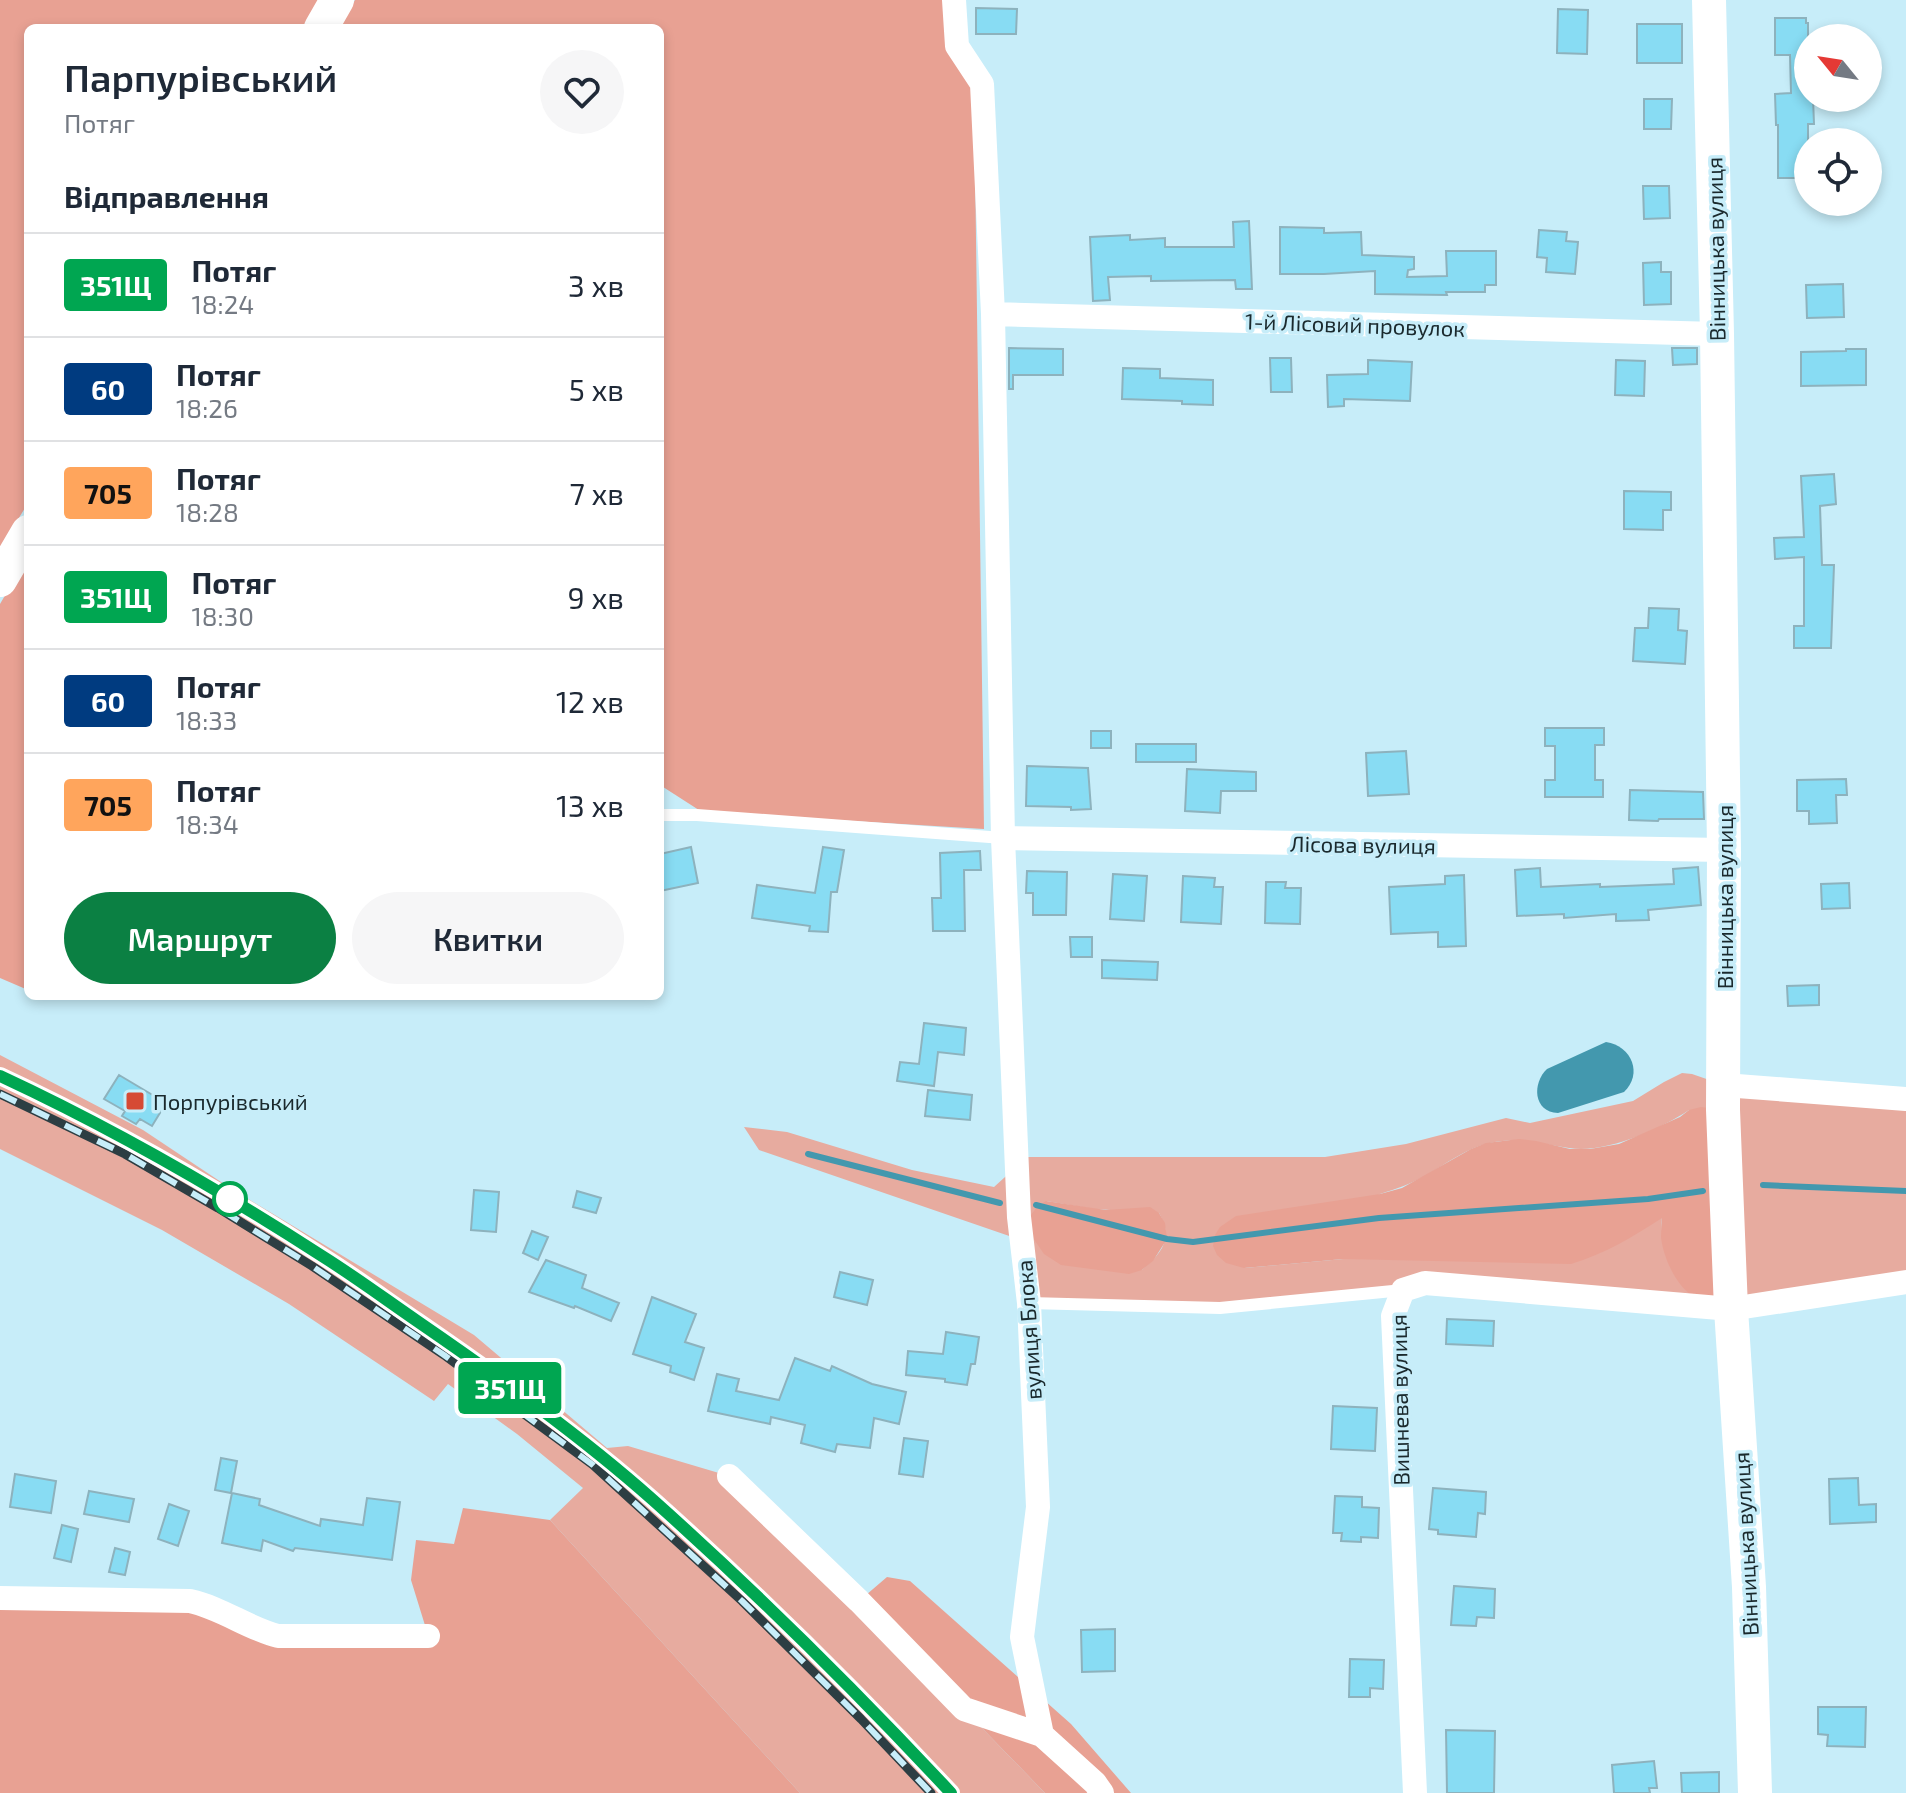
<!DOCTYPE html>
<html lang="uk">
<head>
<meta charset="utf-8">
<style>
	body { margin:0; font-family:"Exo 2",sans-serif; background:#f6f6f7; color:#1f2937; height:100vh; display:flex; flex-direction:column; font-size:30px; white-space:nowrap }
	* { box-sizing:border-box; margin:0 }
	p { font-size:26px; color:#747a83 }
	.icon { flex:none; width:44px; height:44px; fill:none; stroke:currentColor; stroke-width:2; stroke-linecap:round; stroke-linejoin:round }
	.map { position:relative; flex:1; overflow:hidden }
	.side { position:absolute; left:24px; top:24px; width:640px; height:976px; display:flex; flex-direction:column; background:#fff; border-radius:12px; box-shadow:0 4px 12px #0003 }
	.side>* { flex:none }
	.badge { padding:0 16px; border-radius:6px; font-size:28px; line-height:52px }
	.needle { width:52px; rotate:300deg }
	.fabs { position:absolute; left:1794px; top:24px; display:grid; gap:16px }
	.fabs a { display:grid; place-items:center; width:88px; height:88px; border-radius:50%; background:#fff; box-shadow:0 4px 12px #0003; font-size:40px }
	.map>.badge { position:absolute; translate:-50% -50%; box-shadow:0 0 0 4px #fff }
	h2 { padding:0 40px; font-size:30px; line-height:72px }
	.round { display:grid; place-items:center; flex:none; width:84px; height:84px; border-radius:42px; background:#f6f6f7 }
	.overview { display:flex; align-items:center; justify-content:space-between; height:136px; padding:0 40px }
	h1 { font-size:38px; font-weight:600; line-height:60px }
	.action { display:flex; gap:16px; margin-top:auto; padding:16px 40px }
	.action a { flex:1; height:92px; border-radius:48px; background:#0b8043; color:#fff; font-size:32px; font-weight:600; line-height:92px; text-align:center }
	.action a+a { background:#f6f6f7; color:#1f2937 }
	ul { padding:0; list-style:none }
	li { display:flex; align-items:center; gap:24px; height:104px; padding:0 40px; border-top:2px solid #e0e1e3 }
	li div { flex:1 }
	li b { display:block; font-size:30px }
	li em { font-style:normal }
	li .badge { min-width:88px; font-weight:700; text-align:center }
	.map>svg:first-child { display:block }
	.green { fill:#e7ab9f; fill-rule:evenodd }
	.forest { fill:#e8a193 }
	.water { fill:#4398ae }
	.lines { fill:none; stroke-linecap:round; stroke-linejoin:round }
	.stream { stroke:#4398ae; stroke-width:6 }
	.building { fill:#88dcf3; stroke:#8db2bd; stroke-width:2 }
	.lane { stroke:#fff; stroke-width:12 }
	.street { stroke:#fff; stroke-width:24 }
	.secondary { stroke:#fff; stroke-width:34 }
	.rail-casing { stroke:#2d3e43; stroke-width:9 }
	.rail { stroke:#c7edf9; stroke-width:6; stroke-dasharray:18; stroke-linecap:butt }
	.line-casing { stroke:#fff; stroke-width:18 }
	.line { stroke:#00a651; stroke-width:12 }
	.poi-dot { fill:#d64a34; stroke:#c7edf9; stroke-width:3 }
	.stop-dot { fill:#fff; stroke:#00a651; stroke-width:4 }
	.labels { text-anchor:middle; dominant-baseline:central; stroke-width:7; stroke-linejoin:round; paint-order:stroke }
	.street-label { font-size:22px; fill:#1a292d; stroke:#c7edf9 }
	.poi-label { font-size:22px; fill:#1a292d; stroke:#c7edf9; text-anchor:start }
</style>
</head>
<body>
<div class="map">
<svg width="1906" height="1793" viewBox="0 0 1906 1793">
	<rect width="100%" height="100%" fill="#c7edf9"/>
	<!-- green -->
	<path class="green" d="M0 1055 143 1130 230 1188 474 1335 607 1448 628 1446 729 1476 859 1601 1045 1793H800L550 1520 583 1488 517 1434 448 1384 434 1401 289 1304 162 1230 0 1149Z
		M1682 1073 1692 1074 1724 1085 1906 1099V1282L1731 1309 1425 1283 1220 1308 1029 1303 1021 1240 759 1150 744 1127 787 1132 912 1170 994 1187 1027 1157H1325L1406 1144 1506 1118 1530 1123 1633 1101 1664 1082ZM1689 1110 1687 1291C1670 1270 1660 1245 1662 1217L1343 1259 1244 1268 1380 1194C1396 1189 1410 1184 1425 1176 1446 1164 1466 1148 1490 1143 1520 1136 1540 1144 1569 1148 1605 1154 1659 1130 1689 1110ZM1046 1201 1094 1209 1159 1213C1174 1238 1162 1253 1142 1270Z"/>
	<!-- forest -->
	<path class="forest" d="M0 0H327L311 28H28V503L0 549Z
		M355 0H946L974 91 984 829 702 812 660 785V28H340Z
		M28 556V990L0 978V604Z
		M1701 1107 1723 1110 1731 1309C1719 1306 1705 1303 1694 1297 1676 1286 1663 1257 1661 1237 1661 1231 1662 1224 1662 1218 1631 1238 1606 1253 1571 1264L1343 1259 1244 1268 1226 1263 1217 1255 1213 1246 1215 1235 1220 1227 1236 1216 1380 1194 1402 1188 1471 1149 1486 1143 1519 1139 1536 1141 1570 1149H1590L1619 1144 1680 1117 1689 1110Z
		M1046 1201 1106 1210 1150 1207 1159 1213 1165 1223 1167 1239 1153 1261 1142 1270 1129 1274 1061 1265 1044 1254 1031 1235 1029 1225 1031 1215 1037 1207Z
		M463 1508 550 1520 800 1793H0V1598L190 1601 262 1632 428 1635 411 1580 416 1540 454 1544Z
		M887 1577 910 1581 1071 1724 1131 1793H1045L859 1601Z"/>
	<!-- water -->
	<path class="water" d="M1606 1042C1632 1046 1643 1074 1624 1092L1558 1113C1533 1112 1532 1083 1547 1069Z"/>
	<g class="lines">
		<!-- stream -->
		<path class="stream" d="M808 1154 1000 1203
			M1763 1185 1906 1191
			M1036 1205 1167 1239 1193 1242 1379 1218 1648 1199 1703 1191"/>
	</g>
	<!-- building -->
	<path class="building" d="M976 8 1017 9 1016 34H976Z
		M1558 9 1588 10 1587 54 1557 53Z
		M1775 18H1806V23H1808V98H1813L1814 124H1808V178H1778V125H1776L1775 94 1791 93 1790 55H1775Z
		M1637 24H1682V63H1637Z
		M1644 99H1672L1671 129H1644Z
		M1643 186H1669L1670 218 1644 219Z
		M1249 221 1252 289H1236L1235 280 1151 281V276L1108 277 1110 300 1093 301 1090 237 1130 235V240L1165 238V247H1234L1233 222Z
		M1280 227 1324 228V233L1361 232 1362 255 1414 257V269L1408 270 1407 277 1447 276 1446 251H1496V285H1485V292H1446L1447 295 1375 294V271L1324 274H1280Z
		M1539 230 1567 232 1566 241 1578 242 1575 274 1546 272 1547 258 1537 257Z
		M1661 262V272H1671V304L1644 305 1643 263Z
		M1843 284 1844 317 1807 318 1806 285Z
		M1009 348 1063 349V375H1013V389H1009Z
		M1672 348H1697V364L1673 365Z
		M1846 349H1866V385L1801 386V352L1846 351Z
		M1270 358H1291L1292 392H1271Z
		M1368 360 1412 362 1410 401 1344 399V406L1328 407 1327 375 1368 374Z
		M1616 360 1645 361 1644 396 1615 395Z
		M1123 368 1160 369V378L1213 380V405L1182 404V401L1122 399Z
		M1834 474 1836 504 1820 506 1822 565H1834L1831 648H1794V626H1804V557L1775 559 1774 538 1804 537 1801 476Z
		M1624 491 1671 492V510H1663V530L1624 529Z
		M1649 608 1679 609 1678 630 1687 631 1685 664 1633 661 1635 628H1648Z
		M1545 728H1604V745H1595V780H1603V797H1545V780H1555V746H1545Z
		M1091 731H1111V748H1091Z
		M1136 744H1196V762H1136Z
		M1406 751 1409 794 1368 796 1366 753Z
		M1027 766 1088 768 1091 809 1071 810V807L1026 806Z
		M1187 769 1256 772V791H1221L1220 813 1185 811Z
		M1846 779 1847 795H1836L1837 823 1809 824V811H1797V780Z
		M1630 790 1703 792 1704 819H1659L1658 821 1629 820Z
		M691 847 698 883 660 891V854Z
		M823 847 844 850 837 892H831L828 932 809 931 810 926 752 918 757 885 815 893Z
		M980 851 981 870H964L965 931H933L932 898H941L940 853Z
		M1698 867 1701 905 1648 910 1649 920 1616 921V914L1564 918V914L1517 916 1515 870 1540 868 1541 887 1600 884V887L1674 884 1673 869Z
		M1027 871 1067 872 1066 915H1033V893H1026Z
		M1113 874 1147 876 1144 921 1110 919Z
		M1464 875 1466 946 1438 947V932L1391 934 1389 887 1445 884V876Z
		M1183 876 1215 878 1214 887H1223L1221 924 1181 922Z
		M1266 882H1286L1285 888H1301L1300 924 1265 923Z
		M1849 883 1850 908 1822 909 1821 884Z
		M1070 937H1092V957H1071Z
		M1102 960 1158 962 1157 980 1102 978Z
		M1819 985V1005L1788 1006 1787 986Z
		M924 1023 966 1028 964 1055 938 1052 934 1086 897 1081 900 1062 919 1064Z
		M119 1075 166 1103 152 1126 140 1119 136 1124 122 1116 125 1111 104 1099Z
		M928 1090 972 1095 970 1120 925 1116Z
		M474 1190 499 1192 496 1232 471 1230Z
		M577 1191 601 1198 596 1213 573 1207Z
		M532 1231 548 1237 538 1260 523 1253Z
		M546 1260 586 1275 582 1288 619 1303 611 1321 575 1306 574 1308 529 1292Z
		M840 1272 873 1280 867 1305 834 1297Z
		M652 1297 696 1314 685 1342 704 1348 694 1380 670 1372 671 1366 633 1354Z
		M1447 1319 1494 1321 1493 1346 1446 1344Z
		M946 1332 979 1337 975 1364H971L967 1385 945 1382V1379L906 1375 908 1351 943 1354Z
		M795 1358 830 1371 832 1366 872 1384 906 1392 899 1424 874 1418 870 1448 837 1444 835 1452 801 1443 805 1425 771 1417 770 1424 708 1411 717 1374 739 1379 736 1391 779 1400Z
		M1333 1406 1377 1408 1375 1451 1331 1449Z
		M904 1438 928 1441 923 1477 899 1474Z
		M221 1458 237 1461 231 1493 215 1490Z
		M15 1474 56 1481 51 1513 10 1507Z
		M1858 1478 1859 1505 1876 1504V1522L1830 1524 1829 1479Z
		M1433 1488 1486 1492 1485 1514 1478 1513 1476 1537 1438 1534V1530L1429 1529Z
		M89 1491 134 1499 129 1522 84 1514Z
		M232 1493 260 1499 259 1505 320 1526 321 1519 363 1525 367 1498 400 1502 392 1560 295 1548 293 1551 263 1540 261 1551 222 1543Z
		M1335 1496 1362 1497V1507L1379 1508 1378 1538 1361 1537V1542L1341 1541 1342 1533H1333Z
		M169 1504 189 1511 178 1546 158 1539Z
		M62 1525 78 1529 71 1562 54 1558Z
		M115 1548 130 1552 125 1575 109 1572Z
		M1454 1586 1495 1589 1494 1618 1477 1617 1476 1626 1451 1625Z
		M1115 1629V1671L1082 1672 1081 1630Z
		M1350 1659 1384 1660 1383 1689 1370 1688V1697H1349Z
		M1818 1707H1866L1865 1747 1827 1746 1828 1735 1818 1734Z
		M1446 1730 1495 1731 1494 1793H1447Z
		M1654 1761 1657 1788H1649L1650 1793H1614L1612 1765Z
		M1719 1772V1793H1682L1681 1773Z"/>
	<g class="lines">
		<!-- lane -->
		<path class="lane" d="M660 815H697L1003 838
			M1029 1303 1220 1308 1403 1290"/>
		<!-- street -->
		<path class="street" d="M954 0 957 46 982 84 993 314 1003 838 1019 1217 1029 1303 1038 1507 1022 1637 1042 1735 1095 1783 1102 1793
			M993 314 1717 334
			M1003 838 1724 850
			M1724 1085 1906 1099
			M729 1476 859 1601 964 1709 1042 1735
			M0 1598 190 1601C222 1608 247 1628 278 1636H428
			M1415 1793 1393 1316 1403 1290 1425 1283 1731 1309 1906 1282"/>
		<!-- secondary -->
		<path class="secondary" d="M1709 0 1717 334 1724 850 1723 1110 1731 1309 1749 1587 1755 1793
			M321 28 337 0
			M0 580 28 532"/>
		<!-- rail casing -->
		<g class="rail-casing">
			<path id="rail" d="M0 1076C146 1144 279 1226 412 1317 457 1348 500 1381 544 1414 581 1442 618 1470 653 1500 757 1593 856 1691 951 1793
				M0 1094 125 1154 218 1208 312 1266 444 1355 593 1465 742 1601 861 1719 931 1793"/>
		</g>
		<!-- rail -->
		<use href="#rail" class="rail"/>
	</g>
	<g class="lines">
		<!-- line casing -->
		<g class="line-casing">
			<path id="line" d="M0 1076C112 1128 218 1189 322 1256 354 1276 385 1299 417 1321 497 1376 581 1436 653 1500 757 1593 856 1691 951 1793"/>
		</g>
		<!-- line -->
		<use href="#line" class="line"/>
	</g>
	<!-- markers -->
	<rect class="poi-dot" x="125" y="1091" width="20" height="20" rx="4"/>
	<circle class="stop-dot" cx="230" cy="1199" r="16"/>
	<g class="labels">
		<!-- street labels -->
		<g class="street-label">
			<text transform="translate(1715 249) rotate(-91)">Вінницька вулиця</text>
			<text transform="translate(1355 324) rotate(2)">1-й Лісовий провулок</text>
			<text transform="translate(1363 844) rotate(1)">Лісова вулиця</text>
			<text transform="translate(1724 897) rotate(-90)">Вінницька вулиця</text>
			<text transform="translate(1028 1330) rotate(-94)">вулиця Блока</text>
			<text transform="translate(1399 1400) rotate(-91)">Вишнева вулиця</text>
			<text transform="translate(1745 1544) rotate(-93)">Вінницька вулиця</text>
		</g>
		<!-- poi labels -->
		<g class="poi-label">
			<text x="153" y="1101">Порпурівський</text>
		</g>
	</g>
</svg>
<div class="fabs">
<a><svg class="needle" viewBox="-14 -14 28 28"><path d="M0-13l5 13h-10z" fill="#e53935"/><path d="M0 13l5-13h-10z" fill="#747a83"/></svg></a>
<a><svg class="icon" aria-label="locate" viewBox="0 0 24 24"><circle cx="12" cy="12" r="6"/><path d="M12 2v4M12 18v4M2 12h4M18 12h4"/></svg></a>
</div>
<b class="badge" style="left:510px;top:1388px;background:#00a651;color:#fff">351Щ</b>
<section class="side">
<div class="overview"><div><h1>Парпурівський</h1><p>Потяг</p></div><a class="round"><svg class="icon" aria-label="heart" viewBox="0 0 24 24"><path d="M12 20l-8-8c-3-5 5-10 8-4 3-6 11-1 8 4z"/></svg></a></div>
<h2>Відправлення</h2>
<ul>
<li><span class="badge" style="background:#00a651;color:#fff">351Щ</span><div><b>Потяг</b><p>18:24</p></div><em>3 хв</em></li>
<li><span class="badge" style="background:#003b80;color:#fff">60</span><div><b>Потяг</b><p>18:26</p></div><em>5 хв</em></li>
<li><span class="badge" style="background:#ffa55c;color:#111">705</span><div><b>Потяг</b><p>18:28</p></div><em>7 хв</em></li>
<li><span class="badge" style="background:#00a651;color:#fff">351Щ</span><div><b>Потяг</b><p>18:30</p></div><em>9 хв</em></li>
<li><span class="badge" style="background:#003b80;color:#fff">60</span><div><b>Потяг</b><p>18:33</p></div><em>12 хв</em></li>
<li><span class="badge" style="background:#ffa55c;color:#111">705</span><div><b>Потяг</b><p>18:34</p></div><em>13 хв</em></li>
</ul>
<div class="action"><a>Маршрут</a><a>Квитки</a></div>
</section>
</div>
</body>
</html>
